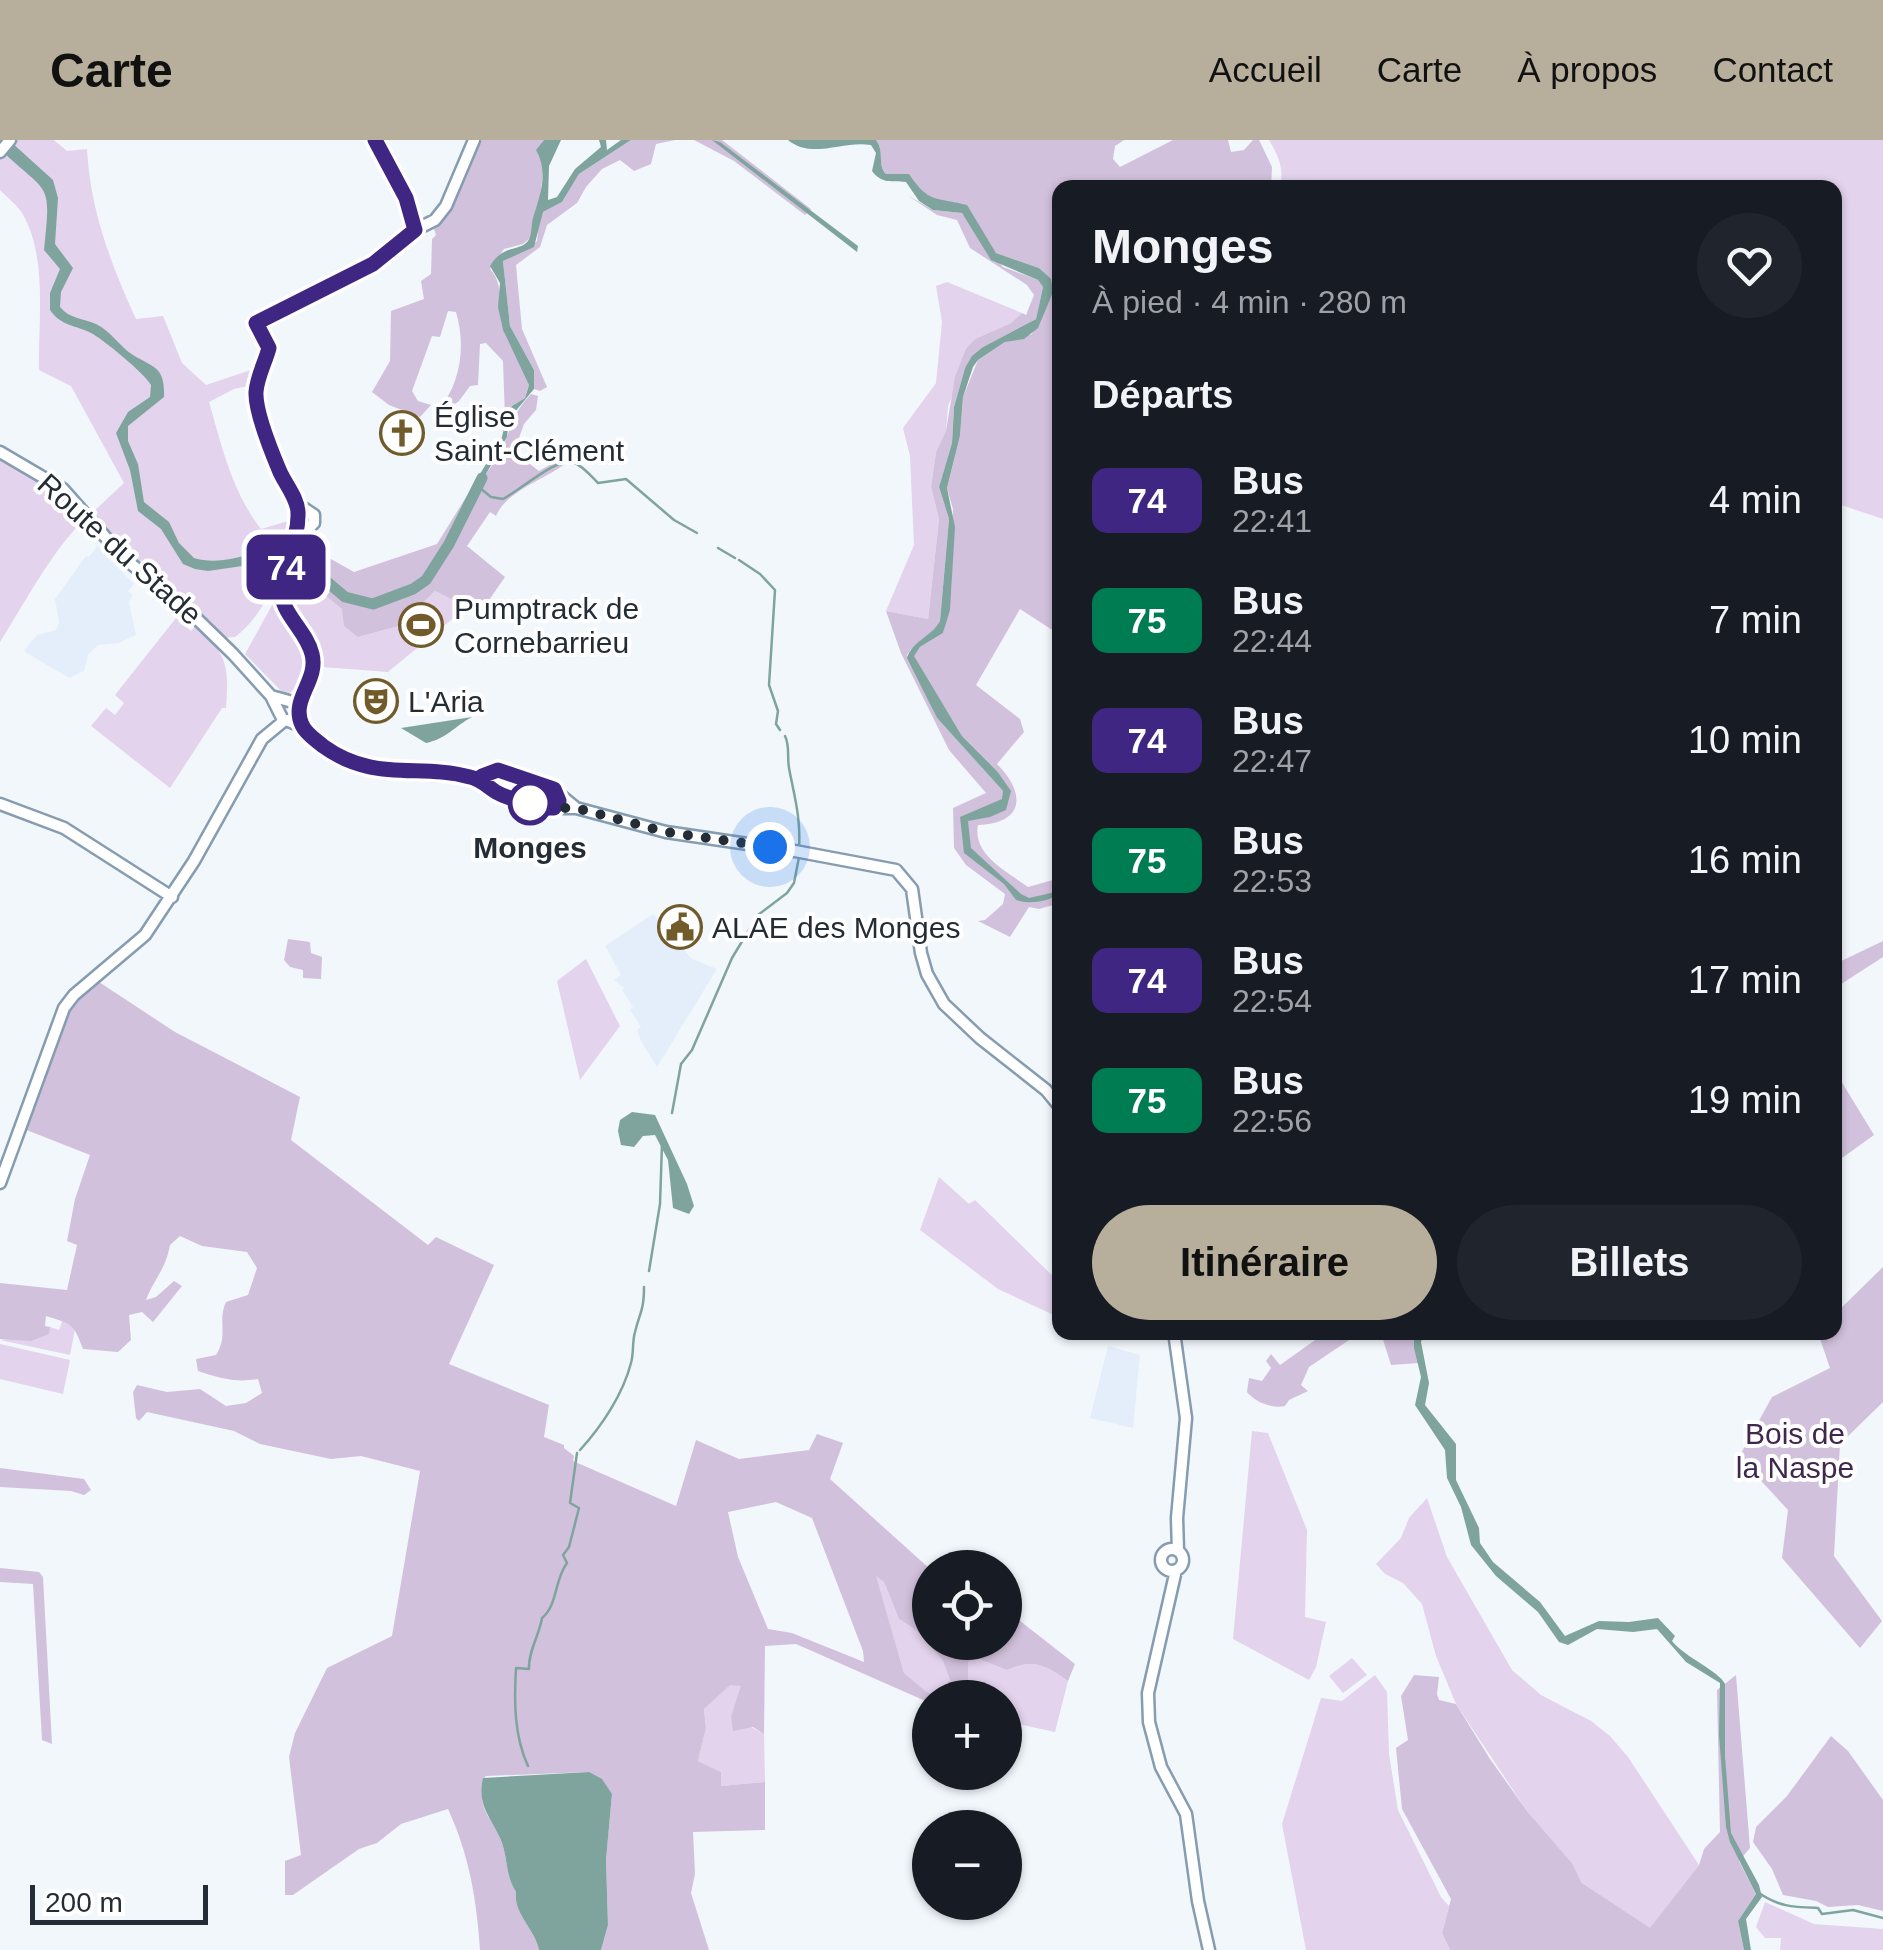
<!DOCTYPE html>
<html lang="fr">
<head>
<meta charset="utf-8">
<style>
	body { margin:0; font-family:Arial,sans-serif; background:#20242c; color:#f1f3f6; height:100vh; display:flex; flex-direction:column; font-size:38px; white-space:nowrap }
	* { box-sizing:border-box; margin:0 }
	p { font-size:32px; color:#9ea1a6 }
	.icon { flex:none; width:55px; height:55px; fill:none; stroke:currentColor; stroke-width:2; stroke-linecap:round; stroke-linejoin:round }
	.map { position:relative; flex:1; overflow:hidden }
	.drawer { position:absolute; left:1052px; top:40px; width:790px; height:1160px; display:flex; flex-direction:column; background:#171b24; border-radius:20px; box-shadow:0 2px 8px #0004 }
	.drawer>* { flex:none }
	.badge { padding:0 20px; border-radius:15px; font-size:35px; line-height:65px }
	.tools { position:absolute; left:912px; top:1410px; display:grid; gap:20px }
	.tools a { display:grid; place-items:center; width:110px; height:110px; border-radius:50%; background:#171b24; box-shadow:0 2px 8px #0004; font-size:50px }
	.scale { position:absolute; left:30px; bottom:25px; width:178px; box-sizing:border-box; padding-left:10px; border:5px solid #242c35; border-top:0; font-size:28px; line-height:35px; white-space:nowrap; color:#242c35; -webkit-text-stroke:8px #fff; paint-order:stroke }
	.you { position:absolute; width:50px; height:50px; margin:-25px; border:8px solid #fff; border-radius:50%; background:#1a73e8; box-shadow:0 0 0 15px #1a73e833 }
	.map>.badge { position:absolute; translate:-50% -50%; box-shadow:0 0 0 5px #fff }
	h2 { padding:0 40px; font-size:38px; line-height:90px }
	.round { display:grid; place-items:center; flex:none; width:105px; height:105px; border-radius:52px; background:#20242c }
	.overview { display:flex; align-items:center; justify-content:space-between; height:170px; padding:0 40px }
	h1 { font-size:48px; font-weight:800; line-height:75px }
	.action { display:flex; gap:20px; margin-top:auto; padding:20px 40px }
	.action a { flex:1; height:115px; border-radius:60px; background:#b7af9b; color:#111; font-size:40px; font-weight:800; line-height:115px; text-align:center }
	.action a+a { background:#20242c; color:#f1f3f6 }
	ul { padding:0; list-style:none }
	li { display:flex; align-items:center; gap:30px; height:120px; padding:0 40px }
	li div { flex:1 }
	li b { display:block; font-size:38px }
	li em { font-style:normal }
	li .badge { min-width:110px; font-weight:700; text-align:center }
	header { display:flex; align-items:center; gap:60px; box-sizing:border-box; height:140px; padding:0 50px; background:#b7af9b; color:#111 }
	header strong { font-size:48px }
	nav { display:flex; gap:55px; margin-inline-start:auto; font-size:35px }
	.map>svg:first-child { display:block }
	.built { fill:#e3eefa }
	.green { fill:#e3d3ed }
	.forest { fill:#d2c1dc; fill-rule:evenodd }
	.water { fill:#7fa49e }
	.lines { fill:none; stroke-linecap:round; stroke-linejoin:round }
	.stream { stroke:#7fa49e; stroke-width:2.5 }
	.river { stroke:#7fa49e; stroke-width:11 }
	.secondary-casing { stroke:#869cb1; stroke-width:15 }
	.secondary { stroke:#fff; stroke-width:10 }
	.line-casing { stroke:#fff; stroke-width:22 }
	.line { stroke:#3f2682; stroke-width:15 }
	.walk { stroke:#242c35; stroke-width:10; stroke-dasharray:0 18 }
	.stop-dot { fill:#fff; stroke:#3f2682; stroke-width:5 }
	.labels { text-anchor:middle; dominant-baseline:central; stroke-width:8; stroke-linejoin:round; paint-order:stroke }
	.poi-label { font-size:30px; fill:#242c35; stroke:#fff; text-anchor:start }
	.street-label { font-size:30px; fill:#242c35; stroke:#fff }
	.stop-label { font-size:30px; font-weight:bold; fill:#242c35; stroke:#fff }
	.park-label { font-size:30px; fill:#40274d; stroke:#fff }
</style>
</head>
<body>
<header>
<strong>Carte</strong>
<nav><a>Accueil</a><a>Carte</a><a>À propos</a><a>Contact</a></nav>
</header>
<div class="map">
<svg width="1883" height="1810" viewBox="0 0 1883 1810">
	<rect width="100%" height="100%" fill="#f2f7fc"/>
	<!-- built -->
	<path class="built" d="M97 406 134 444 128 451 133 455 129 462 136 495 119 503 98 505 88 515 84 531 69 538 24 511 37 495 56 490 59 482 55 459 86 416 89 417Z
		M653 774 692 819 717 829 657 927 641 901 637 890 641 887 630 870 633 867 622 850 624 848 614 840 621 835 605 806Z
		M1108 1206 1140 1215 1133 1288 1090 1278Z"/>
	<!-- green -->
	<path class="green" d="M14 0H54L67 11 87 9C90 69 111 125 136 179L163 176 182 223 206 245 257 228 253 245 234 249 209 262C222 307 232 352 261 389L292 380 295 387C283 426 268 472 235 497L222 498 123 413 92 373 124 343 71 246 39 230C38 182 48 116 22 73 17 65 7 57 0 50V17Z
		M1269 0H1883V379L1835 363V48L1280 47C1284 28 1279 17 1269 0Z
		M947 142 1022 173 1011 183 975 199 948 266 946 292 936 312 931 347 939 379 928 479 886 471 914 405 910 316 903 288 936 243 942 182 936 146Z
		M0 317 65 356 86 377C50 414 27 459 0 502Z
		M291 428 342 469 358 497 399 486 435 451 468 466 388 532 322 527C318 516 317 505 311 495 299 472 279 457 291 428Z
		M276 458C288 491 313 503 302 542L286 556 245 514Z
		M176 478 191 491 196 485C228 515 229 527 226 568H222L170 648 91 586 106 568 115 575 124 563 115 555Z
		M586 819 620 886 580 940 557 841Z
		M939 1037 969 1064 975 1060 1060 1143V1178L998 1149 920 1090Z
		M63 1179 75 1189 70 1215 0 1200 48 1194 50 1187 59 1190Z
		M0 1204 70 1220 63 1254 0 1239Z
		M1252 1291 1268 1293 1307 1390 1305 1477 1326 1482 1316 1527 1309 1540 1233 1499Z
		M1427 1358 1447 1417 1512 1530 1541 1555 1591 1581 1610 1596 1628 1617 1699 1725 1650 1789 1582 1743 1572 1723 1527 1671 1456 1564 1436 1516 1422 1464 1403 1443 1385 1434 1376 1424 1401 1398 1409 1378Z
		M875 1434 884 1442 899 1479 916 1490 943 1521 952 1546 945 1556 927 1552 904 1533Z
		M976 1518 1007 1530C1034 1518 1045 1525 1068 1541L1055 1592 1005 1581V1558H962L968 1542V1522Z
		M1352 1518 1367 1535 1343 1553 1329 1536Z
		M1375 1535 1387 1552 1389 1614 1398 1670 1441 1757 1449 1766 1442 1793 1450 1810H1306L1282 1684 1321 1558 1342 1561Z
		M730 1544 742 1546 731 1576 764 1594 765 1642 721 1646V1632L698 1621 706 1588 704 1569Z
		M1765 1762 1814 1784 1883 1789V1810H1780L1781 1798H1765L1756 1787Z"/>
	<!-- forest -->
	<path class="forest" d="M482 0H544L537 10 544 23 540 58 530 98 523 104 504 109 490 129C505 145 497 165 502 184 507 206 524 223 529 245L525 258 512 266 505 278 503 221 486 203 480 204 478 245 470 246 459 261 441 274 438 271C461 243 466 206 456 172L448 171 440 197 432 196 412 251 418 261 431 265 420 277 389 265 372 252 390 221 391 171 424 159 421 141 431 134 432 99 436 95 433 86 450 73 451 64Z
		M631 0H675L656 4 651 24 634 31 620 20 602 29 586 47 577 63 547 85 540 107 516 125 522 189 547 247 540 251 534 249V230L510 186 503 121C516 111 523 114 537 101L539 80 543 72 562 62 579 34Z
		M694 0H722L811 69 805 75 734 21Z
		M876 0H1124L1115 6 1113 19 1120 27 1173 0H1228L1231 12 1244 10 1253 0H1259L1272 27 1271 47 1060 48V85L1053 125 1060 134V495L1020 469 976 545 1020 579 1024 592 997 624C1026 653 1025 683 978 685 972 715 1008 732 1028 747L1060 738V763L1039 769 1029 767 1010 797 978 781 985 780 1003 764 1005 754 966 725 954 708 953 668 986 653 949 610 901 513 886 471 928 479 939 379 931 347 936 312 946 291 955 237 966 209 975 199 1011 183 1022 173 1026 175 1034 155 1027 145 970 108 957 80 937 75 907 55 933 70 962 73 1003 127 1038 140 1043 147 1036 179 983 207 965 228 954 267 952 303 939 347 949 379 940 481C932 496 916 500 907 515L937 578 1003 651 997 631 962 596 913 516 920 507 943 493 951 454 953 369 947 348 960 296 963 257 978 220 1005 202 1032 194 1050 139 1039 128 996 113 978 86 955 62C932 63 921 53 908 34H886C877 25 885 12 876 0Z
		M531 254 538 256 536 270 524 284 514 312 539 331 562 318 571 319C551 338 507 349 496 376L490 372 467 406 505 437 480 473 435 451 399 486 358 497 344 486 342 469 291 428 296 415 331 419 354 432 437 404 471 349 473 346 477 348C487 332 501 314 507 297 513 278 517 269 531 254Z
		M288 799 310 802 311 813 322 817 321 839 303 838V830L290 827 284 820Z
		M1883 801V817L1835 848V824Z
		M99 842 175 892 300 957 291 1000 428 1105 436 1097 494 1125 449 1224 549 1265 544 1297 564 1305V1308L574 1316 573 1321 676 1366 696 1300 739 1319 809 1310 817 1294 843 1303 830 1339 930 1429V1502H1005V1469L1075 1524 1068 1541C1045 1525 1034 1518 1007 1530L976 1518 968 1522V1542L962 1557 930 1558V1563L796 1504 765 1506 764 1594 753 1587 733 1591 731 1576 741 1546 730 1545 704 1569 706 1588 698 1621 721 1632V1646L765 1642V1690L693 1692 695 1734 691 1753 709 1810H601L608 1785 606 1720 612 1654 589 1632 486 1636 483 1639C479 1673 488 1671 500 1698 508 1715 505 1736 516 1752 513 1774 535 1789 539 1810H480C477 1761 469 1714 448 1669L401 1684 377 1703 359 1709 293 1755H285V1721L301 1715 289 1617 295 1593 327 1528 392 1496 420 1331 361 1316 331 1319 260 1304 234 1291 147 1272 139 1281 136 1278 133 1252 137 1245 167 1252 200 1249 226 1266 246 1263 262 1253 258 1239C236 1243 219 1238 198 1231L196 1219 216 1215C229 1194 217 1181 226 1162L248 1155 257 1128 247 1112 202 1106 180 1096 170 1105C165 1131 155 1137 146 1160L156 1157 174 1141 182 1146 153 1182 142 1172 129 1175 131 1200 118 1212 83 1209C73 1182 71 1184 46 1176L45 1186 50 1187 49 1194 31 1201 0 1199V1143L67 1150 77 1105 67 1101 75 1059 90 1015 24 989 62 880 72 861ZM776 1362 812 1378 863 1511 864 1522 792 1493 768 1489 738 1417 728 1372ZM876 1436 884 1442 899 1479 916 1490 943 1521 952 1546 945 1556 927 1552 904 1533Z
		M1835 931 1874 995 1842 1018 1835 1016Z
		M1883 1127V1262L1840 1304 1834 1416 1882 1481 1860 1508 1782 1418 1788 1370 1739 1317 1772 1257 1830 1228 1818 1193 1835 1192V1174Z
		M1325 1193H1351L1355 1196 1309 1227 1301 1245 1308 1251 1289 1260 1285 1266C1272 1269 1255 1262 1247 1252L1249 1238 1262 1241 1271 1228 1266 1221 1271 1214 1280 1225Z
		M1381 1193H1420L1419 1223 1391 1225Z
		M0 1328 84 1339 91 1350 84 1355 71 1351 0 1347Z
		M0 1428 39 1432 43 1437 52 1604 42 1600 33 1444 0 1442Z
		M1414 1535 1439 1537 1437 1554 1439 1560 1456 1564 1490 1619 1527 1671 1572 1723 1582 1743 1650 1788 1699 1725 1704 1709 1720 1692 1717 1550 1736 1535 1750 1708 1739 1721 1756 1754 1738 1781 1744 1810H1450L1442 1793 1451 1759 1402 1669 1396 1608 1408 1600 1401 1556Z
		M1831 1596 1848 1611 1883 1660V1771L1858 1765 1828 1767 1816 1761 1783 1755 1772 1729 1753 1702 1756 1687 1787 1656Z"/>
	<!-- water -->
	<path class="water" d="M544 0H561L549 26 548 60 557 57 575 29 601 7 599 0H606L607 10 621 0H631L579 34 562 62 543 72 534 107 503 121 510 186 534 230V249L509 279 507 297 478 348 473 346 502 297 507 274 512 266 525 258 529 245 503 190 498 167 500 143 490 126C503 104 519 112 528 101 532 96 531 85 533 78 540 55 549 33 536 10Z
		M712 0 720 2 858 106 857 112Z
		M788 0H876C885 12 877 25 886 34H909C929 64 936 57 967 65L996 113 1039 128 1051 139 1053 152 1038 188 1024 199 1005 202 978 220 973 227 963 257 960 296 947 348 955 387 950 470 943 493 920 507 914 516 962 596 997 631 1011 651 1006 670 990 677 968 681 971 708 1021 754 1029 758 1060 751V755C1046 761 1031 765 1016 760L1004 744 964 713 960 677 1002 659 1003 651 937 578 907 518C912 501 931 497 940 481L949 379 939 347 952 303 954 267 965 228 972 216 983 207 1036 179 1043 147 1038 140 991 120 962 73 933 70 919 61 906 42C891 40 883 45 872 31L876 13 871 5C843 0 812 20 788 0Z
		M11 2 53 40 58 58 55 104 73 128 61 152 60 167C70 179 82 178 96 184 111 191 120 207 133 215 154 228 165 226 164 257L128 286V301L138 324 144 362 169 382 179 403 194 418C225 428 260 408 291 404L285 423 277 421 208 431 195 429 183 424 161 389 138 371 130 330 116 293 128 272 150 257 151 245C144 233 104 200 91 193 75 185 61 186 50 170V153L60 129 44 110C51 41 50 56 3 12Z
		M472 577C455 586 446 599 426 603L401 588Z
		M632 972 655 975 687 1044 694 1066 689 1074 673 1068 668 1020 655 995 643 996 634 1007 621 1005 618 991 620 980Z
		M1414 1193H1424L1421 1202 1429 1243 1425 1265 1456 1304V1340L1479 1388 1480 1403 1493 1422 1540 1462 1565 1496 1599 1481 1629 1482 1658 1478 1675 1496 1672 1501C1686 1518 1719 1531 1725 1544V1616L1731 1693 1759 1745 1762 1757 1746 1779 1751 1810H1744L1738 1781 1756 1754 1730 1702 1726 1687 1719 1595 1720 1543 1686 1522 1657 1489 1633 1492 1597 1489 1568 1505 1559 1502 1538 1472 1496 1436 1471 1405 1461 1367 1447 1338 1445 1310 1415 1265 1421 1237 1414 1208Z
		M589 1632 602 1639 612 1654 606 1720 608 1785 601 1810H539C535 1789 513 1774 516 1752 505 1736 508 1715 500 1698 490 1676 477 1665 483 1638Z"/>
	<g class="lines">
		<!-- stream -->
		<path class="stream" d="M480 348 491 357 503 359C519 351 557 317 573 322 583 326 591 336 598 343L626 339 674 380 697 393
			M718 408 735 418
			M739 420 760 434 775 450 769 545 778 571 776 584 780 590
			M785 596C790 606 787 616 789 628 794 655 801 678 799 707
			M672 973 681 924 692 910 732 818 758 775 787 753 794 743 799 717
			M649 1131 660 1064 662 1004
			M580 1310C602 1286 623 1254 631 1223 634 1213 632 1202 635 1192 640 1172 644 1170 644 1147
			M528 1626C514 1596 514 1561 516 1528L529 1529C528 1512 539 1496 542 1478 558 1465 554 1440 567 1423L563 1415 569 1407 579 1368 570 1363 577 1313
			M1759 1753C1779 1767 1794 1767 1818 1768L1822 1774 1853 1770 1883 1778"/>
		<!-- river -->
		<path class="river" d="M282 413 307 425 345 457 373 464 413 449 426 440 449 404 482 338"/>
		<!-- secondary casing -->
		<g class="secondary-casing">
			<path id="secondary" d="M375 0 406 58 415 90
				M0 12 10 0
				M0 312 63 349 123 417 196 478 233 514 271 556 282 578 302 587 331 611 365 626 403 633 472 637 498 630 553 649 575 667
				M296 363 314 375V383L306 391
				M307 388 297 382C301 351 257 293 256 254 256 238 265 223 269 208L256 183 373 124 415 90 435 80 446 66 474 0
				M271 556 296 563 302 587
				M298 566C302 556 309 548 312 538 323 503 284 484 281 452 279 431 294 406 298 385
				M472 637 494 651 547 668H576L666 692 795 711 896 730 912 749 921 813 927 834 944 864 980 898 1046 950 1060 967
				M0 664 64 688 172 757
				M0 1043 64 868 74 855 145 795 194 721 262 599 285 580
				M1174 1192 1186 1278 1177 1378 1178 1411
				M1161 1420a11 11 0 1 1 22 0a11 11 0 1 1-22 0Z
				M1176 1430 1148 1553 1149 1582 1161 1627 1186 1674 1198 1761 1209 1810"/>
		</g>
		<!-- secondary -->
		<use href="#secondary" class="secondary"/>
	</g>
	<g class="lines">
		<!-- line casing -->
		<g class="line-casing">
			<path id="line" d="M375 0 406 58 415 90 373 124 256 183 269 208C265 223 257 237 256 252 255 272 272 313 280 332 286 345 298 359 298 373 299 401 282 422 281 446 279 473 306 489 312 514 319 541 290 559 302 585 306 594 316 600 323 606 374 643 419 623 470 637 480 639 488 647 496 652 510 660 531 664 547 668H554L559 661 554 649 498 630 482 636"/>
		</g>
		<!-- line -->
		<use href="#line" class="line"/>
		<!-- walk -->
		<path class="walk" d="M530 663 547 668H576L666 692 770 707"/>
	</g>
	<!-- icons -->
	<defs>
		<g id="church-ring" transform="scale(2.25)"><circle r="9.5" fill="#fff" stroke="#715b2b" stroke-width="1.5"/><path d="M-1.2-6h2.4v3.5h3.3v2.4h-3.3V6h-2.4V-.1h-3.3v-2.4h3.3Z" fill="#715b2b"/></g>
		<g id="stadium-ring" transform="scale(2.25)"><circle r="9.5" fill="#fff" stroke="#715b2b" stroke-width="1.5"/><path d="M0-5a6.5 5 0 1 0 0 10a6.5 5 0 1 0 0-10ZM-3.5-1.8h7v3.6h-7Z" fill="#715b2b"/></g>
		<g id="theatre-ring" transform="scale(2.25)"><circle r="9.5" fill="#fff" stroke="#715b2b" stroke-width="1.5"/><path d="M-5-5.5Q0-4 5-5.5V0Q5 5 0 6Q-5 5-5 0ZM-3.3-2.5H-1v1.5H-3.3ZM1-2.5H3.3v1.5H1ZM-2.8 1Q0 5.5 2.8 1Z" fill="#715b2b"/></g>
		<g id="civic-ring" transform="scale(2.25)"><circle r="9.5" fill="#fff" stroke="#715b2b" stroke-width="1.5"/><path d="M-.6-6.5H3V-4.5H.6V-3L4-1V1h2V6H-6V1h2V-1L-.6-3ZM-1.2 2.5V6h2.4V2.5Z" fill="#715b2b"/></g>
	</defs>
	<g fill-rule="evenodd">
		<use href="#church-ring" x="402" y="293"/>
		<use href="#stadium-ring" x="421" y="485"/>
		<use href="#theatre-ring" x="376" y="561"/>
		<use href="#civic-ring" x="680" y="787"/>
	</g>
	<!-- markers -->
	<circle class="stop-dot" cx="530" cy="663" r="20"/>
	<g class="labels">
		<!-- poi labels -->
		<g class="poi-label">
			<text x="434" y="276">Église<tspan x="434" dy="34">Saint-Clément</tspan></text>
			<text x="454" y="468">Pumptrack de<tspan x="454" dy="34">Cornebarrieu</tspan></text>
			<text x="408" y="561">L'Aria</text>
			<text x="712" y="787">ALAE des Monges</text>
		</g>
		<!-- street labels -->
		<g class="street-label">
			<text transform="translate(120 409) rotate(42)">Route du Stade</text>
		</g>
		<!-- stop labels -->
		<g class="stop-label">
			<text x="530" y="707">Monges</text>
		</g>
		<!-- park labels -->
		<g class="park-label">
			<text x="1795" y="1293">Bois de<tspan x="1795" dy="34">la Naspe</tspan></text>
		</g>
	</g>
</svg>
<div class="tools">
<a><svg class="icon" aria-label="locate" viewBox="0 0 24 24"><circle cx="12" cy="12" r="6"/><path d="M12 2v4M12 18v4M2 12h4M18 12h4"/></svg></a>
<a>+</a>
<a>−</a>
</div>
<div class="scale">200 m</div>
<div class="you" style="left:770px;top:707px"></div>
<b class="badge" style="left:286px;top:427px;background:#3f2682;color:#fff">74</b>
<section class="drawer">
<div class="overview"><div><h1>Monges</h1><p>À pied · 4 min · 280 m</p></div><a class="round"><svg class="icon" aria-label="heart" viewBox="0 0 24 24"><path d="M12 20l-8-8c-3-5 5-10 8-4 3-6 11-1 8 4z"/></svg></a></div>
<h2>Départs</h2>
<ul>
<li><span class="badge" style="background:#3f2682;color:#fff">74</span><div><b>Bus</b><p>22:41</p></div><em>4 min</em></li>
<li><span class="badge" style="background:#007c52;color:#fff">75</span><div><b>Bus</b><p>22:44</p></div><em>7 min</em></li>
<li><span class="badge" style="background:#3f2682;color:#fff">74</span><div><b>Bus</b><p>22:47</p></div><em>10 min</em></li>
<li><span class="badge" style="background:#007c52;color:#fff">75</span><div><b>Bus</b><p>22:53</p></div><em>16 min</em></li>
<li><span class="badge" style="background:#3f2682;color:#fff">74</span><div><b>Bus</b><p>22:54</p></div><em>17 min</em></li>
<li><span class="badge" style="background:#007c52;color:#fff">75</span><div><b>Bus</b><p>22:56</p></div><em>19 min</em></li>
</ul>
<div class="action"><a>Itinéraire</a><a>Billets</a></div>
</section>
</div>
</body>
</html>
